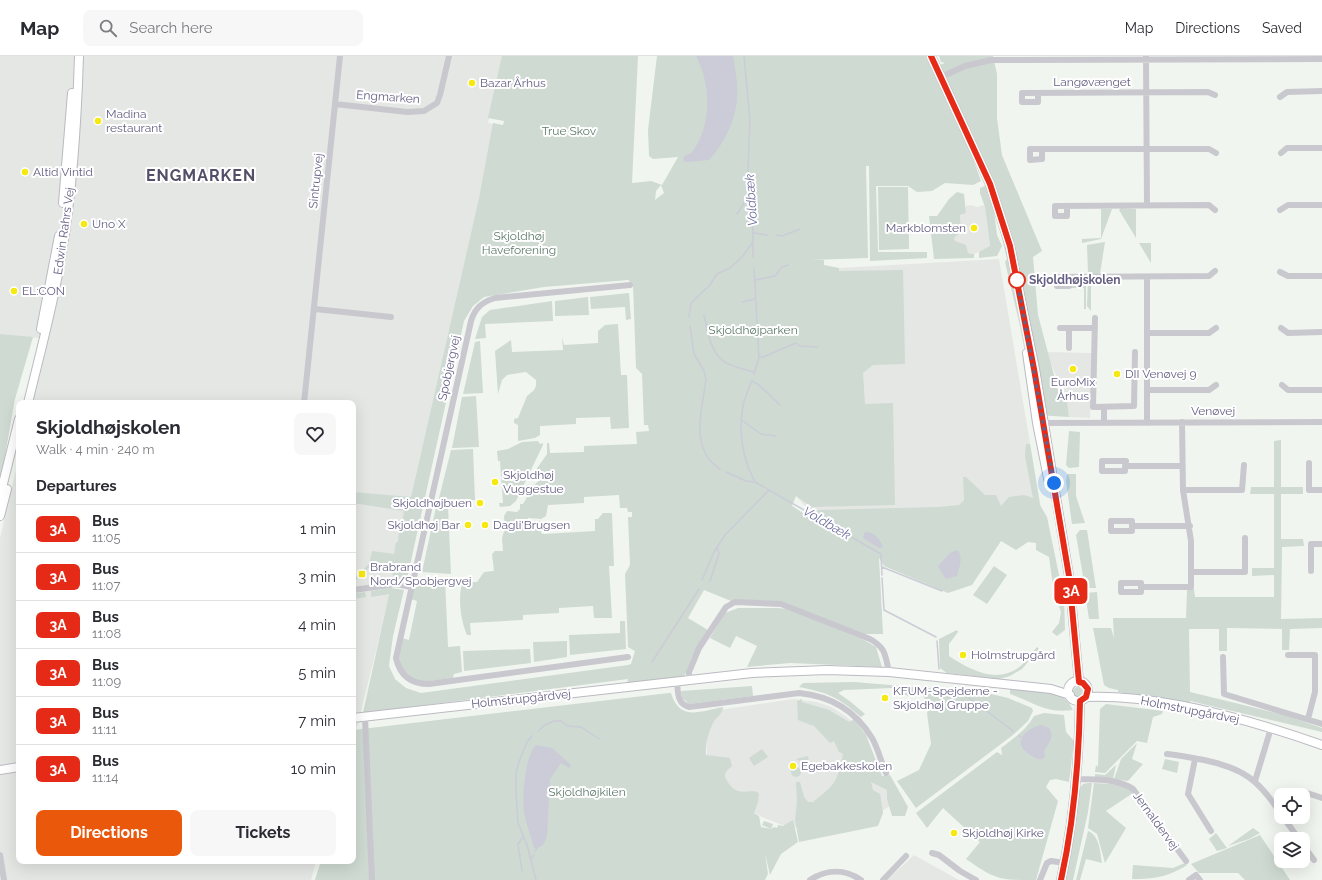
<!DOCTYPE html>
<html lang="en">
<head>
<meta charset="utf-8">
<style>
	body { margin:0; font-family:Raleway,sans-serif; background:#f7f7f7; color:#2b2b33; height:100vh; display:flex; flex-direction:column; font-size:15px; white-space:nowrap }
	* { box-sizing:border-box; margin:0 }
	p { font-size:13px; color:#7c7c81 }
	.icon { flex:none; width:22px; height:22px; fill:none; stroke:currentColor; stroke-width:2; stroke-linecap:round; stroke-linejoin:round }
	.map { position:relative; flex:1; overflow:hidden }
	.side { position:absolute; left:16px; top:344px; width:340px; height:464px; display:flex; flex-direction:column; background:#fff; border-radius:8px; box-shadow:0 4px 16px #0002 }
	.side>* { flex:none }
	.badge { padding:0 8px; border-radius:6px; font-size:14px; line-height:26px }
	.tools { position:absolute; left:1274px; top:732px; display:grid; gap:8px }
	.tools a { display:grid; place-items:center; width:36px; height:36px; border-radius:8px; background:#fff; box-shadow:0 4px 16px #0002; font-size:20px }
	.you { position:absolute; width:20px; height:20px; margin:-10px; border:3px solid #fff; border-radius:50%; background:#1a73e8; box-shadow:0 0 0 6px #1a73e833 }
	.map>.badge { position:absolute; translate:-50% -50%; box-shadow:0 0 0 2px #fff }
	h2 { padding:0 20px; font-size:15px; line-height:36px }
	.round { display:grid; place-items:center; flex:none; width:42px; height:42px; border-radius:8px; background:#f7f7f7 }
	.headline { display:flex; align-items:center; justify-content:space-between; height:68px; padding:0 20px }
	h1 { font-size:19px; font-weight:700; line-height:30px }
	.action { display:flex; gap:8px; margin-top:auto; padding:8px 20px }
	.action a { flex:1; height:46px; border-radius:8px; background:#ea580c; color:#fff; font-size:16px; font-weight:700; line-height:46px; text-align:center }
	.action a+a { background:#f7f7f7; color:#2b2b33 }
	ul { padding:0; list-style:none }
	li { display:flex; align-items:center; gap:12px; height:48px; padding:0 20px; border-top:1px solid #e1e1e2 }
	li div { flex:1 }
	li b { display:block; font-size:15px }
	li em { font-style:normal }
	li .badge { min-width:44px; font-weight:700; text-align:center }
	header { display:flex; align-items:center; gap:24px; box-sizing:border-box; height:56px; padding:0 20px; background:#fff; border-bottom:1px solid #e1e1e2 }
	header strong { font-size:19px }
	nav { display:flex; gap:22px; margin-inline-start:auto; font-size:14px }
	.search { width:280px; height:36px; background:#f7f7f7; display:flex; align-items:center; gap:10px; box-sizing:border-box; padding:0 14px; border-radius:8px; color:#7c7c81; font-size:15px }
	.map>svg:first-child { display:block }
	.built { fill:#e5e7e5 }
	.green { fill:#cedad2; fill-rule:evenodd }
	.water { fill:#cbccd7 }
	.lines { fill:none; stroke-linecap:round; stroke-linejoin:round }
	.stream { stroke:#cbccd7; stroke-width:1.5 }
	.secondary-casing { stroke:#bbbac2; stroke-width:10 }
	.street { stroke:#c9c8ce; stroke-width:6 }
	.secondary { stroke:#fff; stroke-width:8 }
	.line-casing { stroke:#fff; stroke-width:9 }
	.line { stroke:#e52b18; stroke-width:6 }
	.walk { stroke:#666084; stroke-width:4; stroke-dasharray:0 7.2 }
	.poi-dot { fill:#f6e90f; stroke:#fff; stroke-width:1.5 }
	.stop-dot { fill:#fff; stroke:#e52b18; stroke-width:2 }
	.labels { text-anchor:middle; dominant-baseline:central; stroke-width:4; stroke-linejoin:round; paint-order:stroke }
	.street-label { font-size:12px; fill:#666084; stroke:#fff }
	.poi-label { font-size:12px; fill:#666084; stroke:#fff; text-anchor:start }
	.park-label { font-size:12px; fill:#607b6d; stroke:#fff }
	.stop-label { font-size:12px; font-weight:bold; fill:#666084; stroke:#fff; text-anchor:start }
	.water-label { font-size:13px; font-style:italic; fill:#6e6f9e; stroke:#fff }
	.district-label { font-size:16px; font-weight:bold; letter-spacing:1px; fill:#534f68; stroke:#fff }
</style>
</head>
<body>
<header>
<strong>Map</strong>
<div class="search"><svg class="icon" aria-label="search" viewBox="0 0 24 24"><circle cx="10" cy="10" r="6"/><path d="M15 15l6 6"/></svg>Search here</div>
<nav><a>Map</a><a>Directions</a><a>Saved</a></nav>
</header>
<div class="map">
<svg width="1322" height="824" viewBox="0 0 1322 824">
	<rect width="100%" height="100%" fill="#f1f5ef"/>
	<!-- built -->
	<path class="built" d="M0 0H505L488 67 496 68 376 595 353 687V347H32L47 283 0 278Z
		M971 149 977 151 984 149 985 151 990 191 974 198 968 197 955 185 954 182 961 176 960 159 966 157V150Z
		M999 203 1043 464 1013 444 942 535 813 459 796 440 843 310 839 212Z
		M1046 296 1092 297 1090 362 1069 361 1067 345Z
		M19 402V805H316L311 824H0V482Z
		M793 643 817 646 831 651 847 661 859 673 893 744 892 749 873 760 800 772 782 769 762 761 747 752 707 706 706 656Z
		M914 799 959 824H887Z"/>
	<!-- green -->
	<path class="green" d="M502 0H638L632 127 651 125 662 129 678 101 653 103 649 100 648 74 657 0H926L971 97 981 125 973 129 945 127 932 135 917 136 908 130H876L878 196H927V202L870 205 869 110H866L868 202 810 204H824V209L839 212V215L903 214 905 308 873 309 863 317 865 348 893 347 895 449 812 451 796 440 792 450 836 478C831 468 820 465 815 456L818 454 939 451 959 449 964 444 963 421H966L985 439H996L1001 450 1009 441 1024 439 1033 442 1025 400 1026 388H1030L1040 449 1047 461 1064 543 1065 574 1057 580 1052 576 1059 567 1061 556 1054 537 1049 501 1036 494V487L1028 486 1016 494 1001 485 972 529 948 537 884 510 879 502 883 578H863L783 546 731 545 704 534 688 562 708 574 691 603 686 617 683 622 627 628 628 623 363 657 389 538 371 541V535L391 532 404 534 393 580 389 610 395 623 406 632 421 637 628 609 631 608 635 595 628 591 625 518 630 509 628 461H632V456H628L627 452H620L619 439 584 441V447L548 449 546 460 541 463 528 462 527 465H541V477L544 478 595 475V463H598L603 457H612L614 510H609L612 562H594L593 550 559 552V557L523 559V564L470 567 471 579H467C460 563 457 538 464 522L469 521V526H477L484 516 494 515 492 498 495 495H503L502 482 505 472 504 460 507 455 517 456 520 453V448H523L527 441 522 437 526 429 533 430 542 422 539 416 533 418 547 398V387H549L550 397 584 396V390L637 388 636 376 649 375 648 369H644L642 318 636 312 633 228 628 224 544 231 484 241 473 250 464 265 407 523 403 524 394 522 390 511 378 506 372 509 363 518 361 517 353 529V523L369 508 372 495 394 498 396 486H398L399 475H401L404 455 353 447V436L411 441 479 142 493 67 503 69 504 65 488 62ZM661 129 664 137 655 144 656 135Z
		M939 0H993L997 18V62L1002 99 1042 195 1033 201 1038 259 1059 338 1067 345 1069 361 1037 359 1020 270 1005 206 1007 203 996 156 987 136 994 155 997 179 1002 190 997 200 979 202V196L990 190 985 151 980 137V132L985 130 940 9 945 7 941 6Z
		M878 131H908L909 193 879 194Z
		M957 136 964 138 966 157 960 159 961 176 954 182 955 185 966 189 968 197 974 198V202L934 203 929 160H937L949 143Z
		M1121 152 1136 153V182L1119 154Z
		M1101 153H1112L1101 183 1082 187V183L1101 182Z
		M1105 186 1100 218H1088L1087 189Z
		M1139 187H1151V207Z
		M1086 223V253H1084V232H1070L1071 224Z
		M1088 223H1091V255L1087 250Z
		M629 237 631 263 626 264 625 251 591 253 590 241Z
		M588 241 589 259 555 260V245Z
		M552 245 553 265 485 268 486 282 475 283 482 261 490 254Z
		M618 268 621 319H627L629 372 611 373 610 361 576 362V368L540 370V379L535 382 518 385V369L514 367V363L518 362 527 340C533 335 537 334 536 324L526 316 507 319 502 324 498 338 495 295 511 284 512 296 563 294 562 281 564 289 598 287V275L605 269Z
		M0 278 33 281 15 343 0 427Z
		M480 285 483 337 463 338 475 286Z
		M476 340 479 391 452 392 462 341Z
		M1069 375 1080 376 1079 411 1069 412 1066 409Z
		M1281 384V431H1303V438H1281V483H1303L1304 490 1282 491 1281 563 1322 562V572L1290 573 1289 594H1282V573L1227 572V595H1219V573H1189L1190 636 1284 659 1322 672V676L1190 645V648L1118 636V634L1109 632 1104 629 1093 572H1111L1114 582 1113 562H1186L1187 533H1194L1195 541H1274V519L1252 520V512H1274V438H1250L1251 431H1274V385Z
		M538 385 540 388 543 387V389L516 445 510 450 500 451 499 447H503L500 405H498L497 395 508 393 522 386Z
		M473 393 475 444 438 446 451 394Z
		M1067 418H1076V440L1085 467 1072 468 1066 425Z
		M448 450 451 518 422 516 436 451Z
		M1080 474H1087L1096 532H1085L1076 479Z
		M994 510 1007 519 987 548 973 539Z
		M426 523H445L448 591 460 590 462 616 454 618 453 622 423 626 412 622 402 613 400 607 399 600 402 582 409 584 417 545 411 543 416 526Z
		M365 536 366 541 353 543V538Z
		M1097 536 1099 563H1089L1085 537Z
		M738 552H778L789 553 864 584 876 591 882 611 790 607 747 611 757 590 736 580 730 592 710 582 725 557Z
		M620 565H625L626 593 570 599 569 579 620 577Z
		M957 574 958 576 949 588V600C969 613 995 628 1018 612 1025 607 1031 598 1037 591L1039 593 1022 613 1010 620 999 623 947 617 940 612 939 583Z
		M567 585V601L534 606 533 586Z
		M530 593 531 607 464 615 463 595Z
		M854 626 987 637 1008 642 1032 652 1033 655 1028 665 1013 679 916 752 897 725 919 714 931 688 927 657 929 653 922 637 908 640 892 632 844 634 838 637 851 646 865 658 861 661C838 641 829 637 799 631L803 627Z
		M752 630 753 640 689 648 682 642 681 635Z
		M1073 636a5 5 0 1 1 10 0a5 5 0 1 1-10 0Z
		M1010 633C1032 635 1064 631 1073 654 1046 658 1033 646 1010 638Z
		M669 637H671C680 666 700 655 723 651 723 658 716 661 713 667 708 678 705 688 706 699L730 702 732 710C727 715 723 717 726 723 737 744 749 731 759 737L758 746 754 757 759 760 761 771 771 773 762 769 764 765 773 768 771 773 774 771 777 772 778 769 783 770 793 764 798 786 781 798 770 819 765 797 768 818 765 824H315L321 805H353V674Z
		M802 643V646L829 654 849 666 854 663 866 679 882 720 890 719 908 751 905 760H892L887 743V734L871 726 873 734 880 738 883 757 878 770 799 786 795 764 797 745 796 726H800L804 741 808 746H813C836 728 837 726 843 698L839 696 834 685 830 687 814 670 798 664 797 645Z
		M1106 648 1163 655 1162 658 1153 661 1147 687 1137 685 1105 717 1095 716 1096 709 1098 711 1100 653Z
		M1044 657 1064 659 1066 676 1074 685 1069 726 1056 723 1050 724 1046 731 1058 745 1036 824C999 824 996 824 966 803L980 786 943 752 927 772 916 757 997 696 1002 699 1001 692C1014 682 1026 674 1034 660Z
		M1137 687 1132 703 1143 708 1128 725 1114 723 1121 703Z
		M762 693 768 701 754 710 749 702Z
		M808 700 810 711 796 703Z
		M1165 703 1179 706 1177 717 1162 713Z
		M1116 709 1113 723 1095 722V718L1105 719Z
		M791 716a5 5 0 1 1 10 0a5 5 0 1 1-10 0Z
		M1088 727H1092L1088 756 1073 824H1064L1078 734 1083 728Z
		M1094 727C1106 728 1124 727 1133 737L1106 755 1126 772 1105 807 1097 778 1088 772Z
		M1253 772 1260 777 1249 783 1228 790Z
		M1088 775C1100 780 1100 796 1102 807L1086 803 1080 824H1076Z
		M1216 777 1227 792 1217 795 1209 783Z
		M1260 779 1290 824H1245L1238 817H1199L1191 808Z
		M1185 807 1187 809C1168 821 1154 823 1132 823L1133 809 1173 812Z"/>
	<!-- water -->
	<path class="water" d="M696 0H733C735 13 738 27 737 40 737 62 724 88 709 104L687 106 684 105 683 102C686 98 690 99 693 95 712 68 711 28 696 0Z
		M865 476C874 475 881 484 883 492H879L863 482Z
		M957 494C964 500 959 512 957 520L946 523 938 510 950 497Z
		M1041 669 1049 672C1055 682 1048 687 1044 695L1045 700 1043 703C1037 704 1034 701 1029 698 1011 686 1026 673 1041 669Z
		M536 689 552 692 571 709 569 712 561 707 550 723 547 780 544 788 537 793 534 792C531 780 526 768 524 756 522 740 525 700 536 689Z"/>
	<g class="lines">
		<!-- stream -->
		<path class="stream" d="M737 158 751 136
			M754 177 767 179
			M776 179 782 180 800 173
			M753 186V201
			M755 224 775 220 782 211 788 209
			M742 246 755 243
			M704 259C707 273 710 294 722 304 730 311 744 313 754 316
			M689 261 691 247 710 229 717 218 730 212 742 201 753 186 752 132 748 116 750 64 744 0
			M690 270 694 298 704 315 706 324C702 354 689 393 720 413
			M760 301H763L796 287 800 290 818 291
			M754 318 759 301 754 212
			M752 324C749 332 745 341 743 350 738 378 742 402 755 426
			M752 325 759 329 780 349
			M743 365 761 378 776 380
			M726 416 746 425 755 426 881 498 882 519
			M882 511 942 535
			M882 522 884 554 936 581
			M702 524 714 496 725 479 769 434
			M710 525 719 498 717 492
			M937 585 939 613
			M652 606 699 533
			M960 635 1013 675
			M538 675 545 669 554 665H561L567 670 581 671 599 683
			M532 680 527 686 520 703 516 716V736L518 767 527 789 536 824
			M1019 680 1021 681
			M535 795 537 793
			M531 803 534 799
			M522 815 518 788 523 781"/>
		<!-- secondary casing -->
		<g class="secondary-casing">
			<path id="secondary" d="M931 0 990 128 1010 190 1035 313 1069 520 1079 626
				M63 147 72 37
				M41 273 59 180
				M1027 297 1037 367 1049 427
				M28 347C40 297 54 247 62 196 73 131 77 66 79 0
				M0 440 19 363
				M0 460 7 433
				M1068 635a10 10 0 1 1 20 0a10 10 0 1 1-20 0Z
				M1086 641C1161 638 1251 664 1322 689
				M353 662 752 617 827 614 889 616 1051 633 1070 639
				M0 714 19 711
				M1061 824C1074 765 1079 705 1080 645"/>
		</g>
		<!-- street -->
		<path class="street" d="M1146 0 1147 149
			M941 21 965 10 991 4 1322 3
			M1038 37V46H1022V37L1208 36 1215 39
			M1280 41 1287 36 1322 35
			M335 48 407 56 424 55 437 47 440 39 449 0
			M1042 93V103L1030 104V93H1209L1216 97
			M1281 97 1287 92H1322
			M1067 150V160H1055V150L1209 149 1215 154
			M1280 154 1288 149H1322
			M1280 216 1288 220H1322
			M1069 221V230H1057V221L1209 220 1215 215
			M315 253 391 261
			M1095 262 1093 351 1134 350 1135 296
			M1060 272H1095
			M1281 272 1288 277 1322 276
			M1147 277H1209L1216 272
			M1069 292V272
			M1282 329 1288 334H1322
			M1147 334H1209L1216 329
			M304 347 340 0
			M1040 367 1322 366
			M1104 367V352
			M1147 367V221
			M1309 407V434H1322
			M1125 410V415H1102V405H1126L1125 410H1182
			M1183 434H1242L1244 409
			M1132 470V475H1111V465H1132V470H1190
			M1311 515V488H1322
			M1191 516H1245V482
			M1141 531V536H1121V527H1141V531H1191V485L1183 434 1182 366
			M353 534 396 528 411 531
			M1288 599H1315V636L1308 663
			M628 601 429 628C411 628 400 620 396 602L471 265C475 252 482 246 495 242L630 229
			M1223 601 1224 638 1322 668
			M689 624V616L699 592 726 551 735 546 781 548 870 583C886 592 885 599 889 616
			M677 626C678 636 677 648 689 651L799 637C831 640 855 654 872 682 878 692 881 706 886 717
			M365 661 372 824
			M1167 698C1180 699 1191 702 1204 704 1243 712 1259 724 1281 758
			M1195 703 1188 738 1211 775
			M1076 723C1094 724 1117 722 1133 733L1186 805
			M1255 725 1271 672
			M1292 739 1304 736 1322 742
			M1283 761 1299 783
			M1303 789 1314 804
			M932 797 939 799 960 815 976 824
			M0 799 4 824
			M810 824C827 813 845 813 861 824
			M883 824 906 800
			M1040 824 1047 807 1051 805 1065 807
			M1189 824 1196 819 1200 824"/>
		<!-- secondary -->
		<use href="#secondary" class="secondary"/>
	</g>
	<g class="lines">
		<!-- line casing -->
		<g class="line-casing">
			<path id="line" d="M931 0 990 128 1010 190 1034 313 1069 520 1079 626 1083 627 1088 633 1086 641 1080 645C1079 705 1074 765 1061 824"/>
		</g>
		<!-- line -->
		<use href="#line" class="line"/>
		<!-- walk -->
		<path class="walk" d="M1017 224 1054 427"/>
	</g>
	<!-- markers -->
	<g class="poi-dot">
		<circle cx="472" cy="27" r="4"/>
		<circle cx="98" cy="65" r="4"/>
		<circle cx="25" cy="116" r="4"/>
		<circle cx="84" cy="168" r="4"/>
		<circle cx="974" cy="172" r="4"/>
		<circle cx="14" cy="235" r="4"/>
		<circle cx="1073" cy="313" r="4"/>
		<circle cx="1117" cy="318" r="4"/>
		<circle cx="495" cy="426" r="4"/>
		<circle cx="480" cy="447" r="4"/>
		<circle cx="468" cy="469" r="4"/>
		<circle cx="485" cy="469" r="4"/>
		<rect x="358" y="514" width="8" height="8" rx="2"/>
		<circle cx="963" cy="599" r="4"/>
		<circle cx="885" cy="642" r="4"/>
		<circle cx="793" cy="710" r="4"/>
		<circle cx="954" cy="777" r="4"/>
	</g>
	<circle class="stop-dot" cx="1017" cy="224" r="8"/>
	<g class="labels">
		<!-- street labels -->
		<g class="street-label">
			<text x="1092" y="26">Langøvænget</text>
			<text transform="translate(388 41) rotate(4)">Engmarken</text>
			<text transform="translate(316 125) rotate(-84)">Sintrupvej</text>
			<text transform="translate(64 175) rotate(-82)">Edwin Rahrs Vej</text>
			<text transform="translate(449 312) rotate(-78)">Spobjergvej</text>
			<text x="1213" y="355">Venøvej</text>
			<text transform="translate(521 643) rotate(-6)">Holmstrupgårdvej</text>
			<text transform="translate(1190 654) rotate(11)">Holmstrupgårdvej</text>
			<text transform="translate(1156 765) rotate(54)">Jernaldervej</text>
		</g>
		<!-- poi labels -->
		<g class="poi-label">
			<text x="480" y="27">Bazar Århus</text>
			<text x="106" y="58">Madina<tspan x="106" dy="14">restaurant</tspan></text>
			<text x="33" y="116">Altid Vintid</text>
			<text x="92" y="168">Uno X</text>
			<text x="966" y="172" text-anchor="end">Markblomsten</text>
			<text x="22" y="235">EL:CON</text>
			<text x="1125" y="318">DII Venøvej 9</text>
			<text x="1073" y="326" text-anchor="middle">EuroMix<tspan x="1073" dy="14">Århus</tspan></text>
			<text x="503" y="419">Skjoldhøj<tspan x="503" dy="14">Vuggestue</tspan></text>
			<text x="472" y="447" text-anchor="end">Skjoldhøjbuen</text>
			<text x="460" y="469" text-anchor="end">Skjoldhøj Bar</text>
			<text x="493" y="469">Dagli'Brugsen</text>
			<text x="370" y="511">Brabrand<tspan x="370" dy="14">Nord/Spobjergvej</tspan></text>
			<text x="971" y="599">Holmstrupgård</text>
			<text x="893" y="635">KFUM-Spejderne -<tspan x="893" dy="14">Skjoldhøj Gruppe</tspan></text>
			<text x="801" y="710">Egebakkeskolen</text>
			<text x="962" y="777">Skjoldhøj Kirke</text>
		</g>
		<!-- park labels -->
		<g class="park-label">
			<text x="569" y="75">True Skov</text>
			<text x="519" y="180">Skjoldhøj<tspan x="519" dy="14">Haveforening</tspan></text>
			<text x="753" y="274">Skjoldhøjparken</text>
			<text x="587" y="736">Skjoldhøjkilen</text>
		</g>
		<!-- stop labels -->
		<g class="stop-label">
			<text x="1029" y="224">Skjoldhøjskolen</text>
		</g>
		<!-- water labels -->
		<g class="water-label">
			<text transform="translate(751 144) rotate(-94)">Voldbæk</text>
			<text transform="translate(827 467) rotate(30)">Voldbæk</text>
		</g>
		<!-- district labels -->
		<g class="district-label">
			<text x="201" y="119">ENGMARKEN</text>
		</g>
	</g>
</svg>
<div class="tools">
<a><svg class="icon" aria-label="locate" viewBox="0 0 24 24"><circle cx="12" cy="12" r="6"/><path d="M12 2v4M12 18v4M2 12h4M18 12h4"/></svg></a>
<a><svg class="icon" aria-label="layers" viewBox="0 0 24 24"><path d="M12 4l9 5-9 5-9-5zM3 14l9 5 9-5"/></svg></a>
</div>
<div class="you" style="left:1054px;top:427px"></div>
<b class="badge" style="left:1071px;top:535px;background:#e52b18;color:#fff">3A</b>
<section class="side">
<div class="headline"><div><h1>Skjoldhøjskolen</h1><p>Walk · 4 min · 240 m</p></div><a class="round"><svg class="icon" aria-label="heart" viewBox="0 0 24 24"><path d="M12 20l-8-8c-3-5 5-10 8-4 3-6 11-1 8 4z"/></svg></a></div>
<h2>Departures</h2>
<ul>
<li><span class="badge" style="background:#e52b18;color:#fff">3A</span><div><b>Bus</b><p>11:05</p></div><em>1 min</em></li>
<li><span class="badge" style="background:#e52b18;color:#fff">3A</span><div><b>Bus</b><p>11:07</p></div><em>3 min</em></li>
<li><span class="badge" style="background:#e52b18;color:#fff">3A</span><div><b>Bus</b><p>11:08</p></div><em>4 min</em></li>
<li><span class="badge" style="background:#e52b18;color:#fff">3A</span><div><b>Bus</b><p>11:09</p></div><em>5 min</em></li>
<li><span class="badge" style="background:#e52b18;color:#fff">3A</span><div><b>Bus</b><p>11:11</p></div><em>7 min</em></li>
<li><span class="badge" style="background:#e52b18;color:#fff">3A</span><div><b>Bus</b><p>11:14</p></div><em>10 min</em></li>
</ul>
<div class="action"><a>Directions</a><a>Tickets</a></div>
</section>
</div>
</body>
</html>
